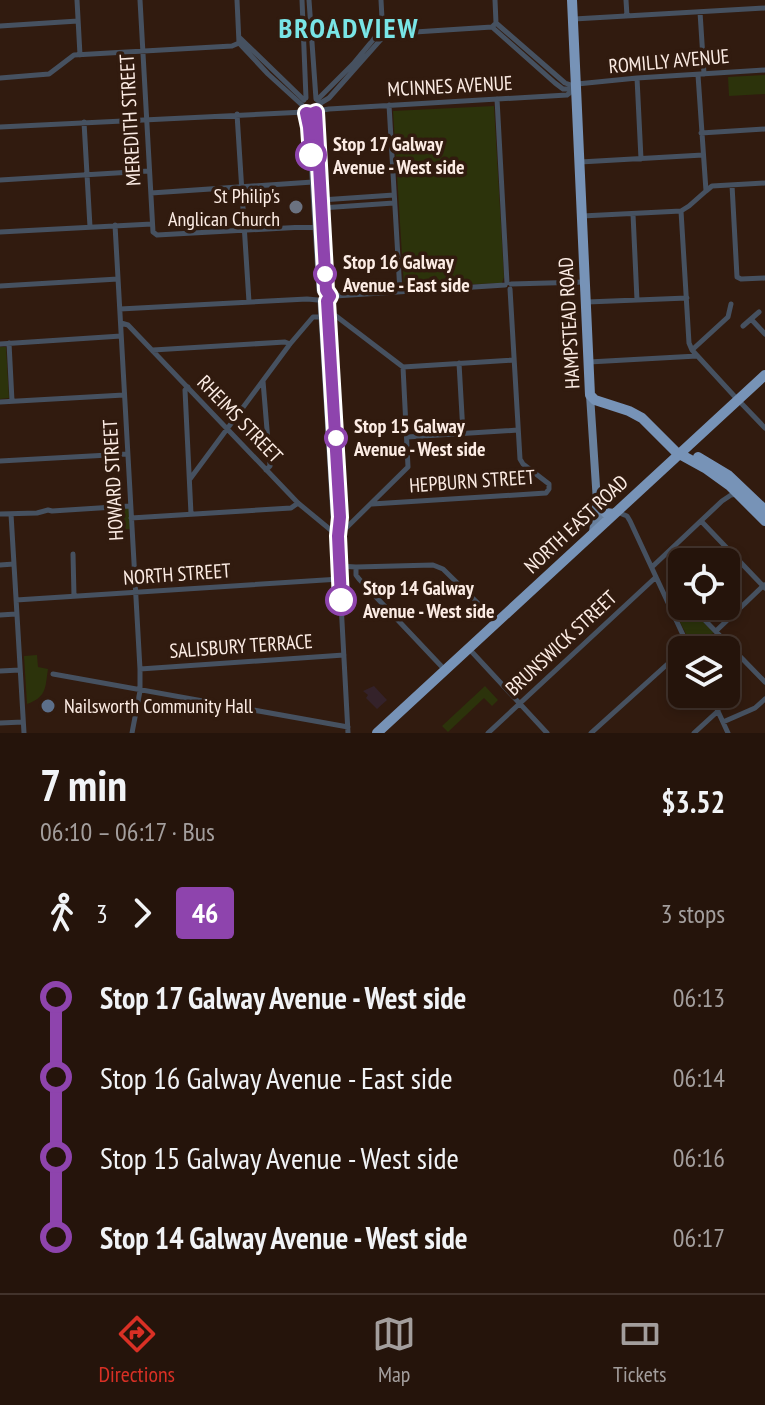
<!DOCTYPE html>
<html lang="en">
<head>
<meta charset="utf-8">
<style>
	body { margin:0; font-family:"PT Sans Narrow",sans-serif; background:#312119; color:#f1f3f6; height:100vh; display:flex; flex-direction:column; font-size:30px; white-space:nowrap }
	* { box-sizing:border-box; margin:0 }
	p { font-size:26px; color:#a39e9d }
	.icon { flex:none; width:44px; height:44px; fill:none; stroke:currentColor; stroke-width:2; stroke-linecap:round; stroke-linejoin:round }
	.map { position:relative; height:733px; overflow:hidden }
	.side { display:flex; flex-direction:column; background:#25140b; flex:1 }
	.side>* { flex:none }
	.badge { padding:0 16px; border-radius:6px; font-size:28px; line-height:52px }
	.controls { position:absolute; left:668px; top:548px; display:grid; gap:16px }
	.controls a { display:grid; place-items:center; width:72px; height:72px; border-radius:12px; background:#25140b; box-shadow:0 4px 12px #0003,0 0 0 2px #42332c; font-size:40px }
	.map>.badge { position:absolute; translate:-50% -50%; box-shadow:0 0 0 4px #fff }
	.legs { display:flex; align-items:center; gap:12px; height:88px; padding:0 40px; font-size:26px }
	.legs p { margin-inline-start:auto }
	.summary { display:flex; align-items:center; justify-content:space-between; height:136px; padding:0 40px }
	h1 { font-size:44px; font-weight:600; line-height:60px }
	ul { padding:0 40px; list-style:none }
	li { display:flex; align-items:center; gap:28px; height:80px; font-size:30px }
	li i { display:grid; place-items:center; width:12px; height:100%; margin:0 10px; background:currentColor }
	li i::after { content:''; width:20px; height:20px; margin:-10px; border:6px solid; border-radius:50%; background:#25140b }
	li p { margin-inline-start:auto }
	li:first-child i { background:linear-gradient(#0000 50%,currentColor 0) }
	li:last-child i { background:linear-gradient(currentColor 50%,#0000 0) }
	.menu { display:flex; justify-content:space-around; align-items:center; height:112px; border-top:2px solid #42332c; background:#25140b; font-size:22px; color:#a39e9d }
	.menu a { display:grid; justify-items:center; gap:4px }
	.menu .selected { color:#d93025 }
	.map>svg:first-child { display:block }
	.education { fill:#34222a }
	.green { fill:#2c330b }
	.lines { fill:none; stroke-linecap:round; stroke-linejoin:round }
	.minor { stroke:#465160; stroke-width:5 }
	.major { stroke:#69819e; stroke-width:8 }
	.highway { stroke:#7793b7; stroke-width:10 }
	.line-1-casing { stroke:#fff; stroke-width:18 }
	.line-1 { stroke:#8e44ad; stroke-width:12 }
	.stop-1-dot { fill:#fff; stroke:#8e44ad; stroke-width:4 }
	.worship-dot { fill:#6b7280; stroke:#311b0f; stroke-width:3 }
	.service-dot { fill:#5c6f8a; stroke:#311b0f; stroke-width:3 }
	.labels { text-anchor:middle; dominant-baseline:central; stroke-width:7; stroke-linejoin:round; paint-order:stroke }
	.street-label { font-size:20px; fill:#fcece4; stroke:#311b0f }
	.stop-label { font-size:20px; font-weight:bold; fill:#fcece4; stroke:#311b0f; text-anchor:start }
	.poi-label { font-size:20px; fill:#fcece4; stroke:#311b0f; text-anchor:end }
	.district-label { font-size:28px; font-weight:bold; letter-spacing:2px; fill:#79e5e6; stroke:#311b0f }
</style>
</head>
<body>
<div class="map">
<svg width="765" height="733" viewBox="0 0 765 733">
	<rect width="100%" height="100%" fill="#311b0f"/>
	<!-- education -->
	<path class="education" d="M374 686 387 700 377 709 366 698 368 695 363 691Z"/>
	<!-- green -->
	<path class="green" d="M765 75V94L729 96 728 77Z
		M494 106 504 277 502 283 404 287 393 111Z
		M0 347H6L9 398 0 399Z
		M129 507 130 529 113 530 112 508Z
		M686 606H688L714 633 690 642 678 618Z
		M37 655 38 667 48 669C45 688 47 697 27 704L24 656Z
		M485 686 498 700 492 706 484 698 448 732 442 726Z"/>
	<g class="lines">
		<!-- minor -->
		<path class="minor" d="M77 0 80 55
			M140 0 153 232 157 235 322 226
			M237 0 239 43 268 74 302 105
			M302 0 306 98
			M309 0 316 99
			M495 0 496 23 565 83 571 85
			M626 0 627 16
			M700 12 704 74
			M574 19 765 8
			M0 26 78 21
			M492 27 555 83 563 89H572
			M384 34 492 27 496 23
			M240 38 304 100
			M698 75 706 191 689 206 681 211 689 343 692 350 737 399
			M0 78 49 74 74 55 232 46 239 43
			M637 78 641 159
			M577 84 637 78 765 70
			M497 99 507 283
			M317 100 353 64 382 29
			M319 104 329 98 383 37 381 0
			M389 105 400 292
			M317 111 329 109 567 95 572 91
			M316 112 326 290
			M306 113 309 127 319 291
			M237 114 249 302
			M84 122 90 227
			M0 127 305 112
			M701 133 765 129
			M580 162 703 155
			M0 180 149 171
			M732 185 737 277 741 279 765 278
			M706 191 712 186 765 183
			M151 193 313 182
			M321 200 394 195
			M321 208 394 203
			M633 214 637 300
			M582 216 681 211
			M115 225 140 669V691L132 733
			M0 232 152 224
			M511 284 585 282
			M0 286 118 279
			M329 299 335 296 505 285
			M320 301 333 516 337 535
			M327 301 340 517 338 536 339 566 348 733
			M587 302 687 298
			M120 309 307 299 318 300
			M328 315 336 316 403 367 408 467 338 536
			M751 319 765 334
			M121 323 128 325 298 503 338 536
			M743 326 759 312
			M9 343 12 401
			M0 344 121 336
			M153 350 285 342 290 344
			M692 350 728 317 731 304
			M589 362 697 356
			M459 363 463 433
			M403 367 514 360
			M263 381 270 466 266 470
			M188 387 185 390 191 514
			M0 402 124 395
			M742 404 765 428
			M407 437 518 430
			M0 461 127 454
			M190 479 290 344 313 317H321
			M372 504 546 493 549 489V484L523 464 520 459 510 289
			M0 514 37 513 48 510 52 511 130 506
			M11 514 24 733
			M622 514 627 516 630 521 690 650
			M131 518 291 508 298 503
			M702 522 765 588
			M73 554 74 596
			M0 565 14 564
			M339 566 356 567 433 565 443 569 496 621
			M356 567V575L359 579 444 669
			M652 567 722 501 731 495 738 494
			M665 596 676 592 682 596
			M16 600 340 579
			M691 606 765 682
			M0 615 16 614
			M716 631 764 585
			M472 652 547 733
			M140 669 344 655
			M0 671 20 670
			M53 674 348 727
			M710 694 728 733
			M723 722 755 708 765 699
			M0 723 23 722
			M488 733 656 577
			M591 733 682 651
			M694 733 718 711"/>
		<!-- major -->
		<path class="major" d="M590 395 597 502 601 525
			M593 533 596 506"/>
		<!-- highway -->
		<path class="highway" d="M572 0 590 395 595 400 629 411 642 418 676 452 705 468 730 486 765 521
			M698 457 728 475 765 510
			M598 504 606 513 614 514
			M377 733 765 375"/>
	</g>
	<g class="lines">
		<!-- line-1 casing -->
		<g class="line-1-casing">
			<path id="line-1" d="M311 155 309 127 306 113 311 114 316 112 326 290 330 296 327 301 340 517 338 536 341 600"/>
		</g>
		<!-- line-1 -->
		<use href="#line-1" class="line-1"/>
	</g>
	<!-- markers -->
	<g class="stop-1-dot">
		<circle cx="311" cy="155" r="14"/>
		<circle cx="325" cy="274" r="10"/>
		<circle cx="336" cy="438" r="10"/>
		<circle cx="341" cy="600" r="14"/>
	</g>
	<circle class="worship-dot" cx="296" cy="207" r="8"/>
	<circle class="service-dot" cx="48" cy="706" r="8"/>
	<g class="labels">
		<!-- street labels -->
		<g class="street-label">
			<text transform="translate(669 61) rotate(-5)">ROMILLY AVENUE</text>
			<text transform="translate(450 86) rotate(-3)">MCINNES AVENUE</text>
			<text transform="translate(130 120) rotate(-93)">MEREDITH STREET</text>
			<text transform="translate(569 323) rotate(-93)">HAMPSTEAD ROAD</text>
			<text transform="translate(240 419) rotate(46)">RHEIMS STREET</text>
			<text transform="translate(113 480) rotate(-93)">HOWARD STREET</text>
			<text transform="translate(472 481) rotate(-4)">HEPBURN STREET</text>
			<text transform="translate(576 524) rotate(-43)">NORTH EAST ROAD</text>
			<text transform="translate(177 574) rotate(-4)">NORTH STREET</text>
			<text transform="translate(561 643) rotate(-43)">BRUNSWICK STREET</text>
			<text transform="translate(241 646) rotate(-4)">SALISBURY TERRACE</text>
		</g>
		<!-- stop labels -->
		<g class="stop-label">
			<text x="333" y="144">Stop 17 Galway<tspan x="333" dy="23">Avenue - West side</tspan></text>
			<text x="343" y="262">Stop 16 Galway<tspan x="343" dy="23">Avenue - East side</tspan></text>
			<text x="354" y="426">Stop 15 Galway<tspan x="354" dy="23">Avenue - West side</tspan></text>
			<text x="363" y="588">Stop 14 Galway<tspan x="363" dy="23">Avenue - West side</tspan></text>
		</g>
		<!-- poi labels -->
		<g class="poi-label">
			<text x="280" y="196">St Philip's<tspan x="280" dy="23">Anglican Church</tspan></text>
			<text x="64" y="706" text-anchor="start">Nailsworth Community Hall</text>
		</g>
		<!-- district labels -->
		<g class="district-label">
			<text x="349" y="27">BROADVIEW</text>
		</g>
	</g>
</svg>
<div class="controls">
<a><svg class="icon" aria-label="locate" viewBox="0 0 24 24"><circle cx="12" cy="12" r="6"/><path d="M12 2v4M12 18v4M2 12h4M18 12h4"/></svg></a>
<a><svg class="icon" aria-label="layers" viewBox="0 0 24 24"><path d="M12 4l9 5-9 5-9-5zM3 14l9 5 9-5"/></svg></a>
</div>
</div>
<section class="side">
<div class="summary"><div><h1>7 min</h1><p>06:10 – 06:17 · Bus</p></div><b>$3.52</b></div>
<div class="legs"><svg class="icon" aria-label="walk" viewBox="0 0 24 24"><circle cx="13" cy="4" r="2"/><path d="M13 8l-2 6 4 7M11 14l-3 7M7 12l3-4h3l4 4"/></svg>3<svg class="icon" aria-label="forward" viewBox="0 0 24 24"><path d="M9 5l7 7-7 7"/></svg><b class="badge" style="background:#8e44ad;color:#fff">46</b><p>3 stops</p></div>
<ul>
<li><i style="color:#8e44ad"></i><b>Stop 17 Galway Avenue - West side</b><p>06:13</p></li>
<li><i style="color:#8e44ad"></i><span>Stop 16 Galway Avenue - East side</span><p>06:14</p></li>
<li><i style="color:#8e44ad"></i><span>Stop 15 Galway Avenue - West side</span><p>06:16</p></li>
<li><i style="color:#8e44ad"></i><b>Stop 14 Galway Avenue - West side</b><p>06:17</p></li>
</ul>
</section>
<nav class="menu">
<a class="selected"><svg class="icon" aria-label="directions" viewBox="0 0 24 24"><path d="M12 3l9 9-9 9-9-9zM9 14v-3h6M13 9l2 2-2 2"/></svg>Directions</a>
<a><svg class="icon" aria-label="map" viewBox="0 0 24 24"><path d="M3 6l6-2 6 2 6-2v14l-6 2-6-2-6 2zM9 4v14M15 6v14"/></svg>Map</a>
<a><svg class="icon" aria-label="tickets" viewBox="0 0 24 24"><path d="M3 7h18v10H3zM15 7v10"/></svg>Tickets</a>
</nav>
</body>
</html>
